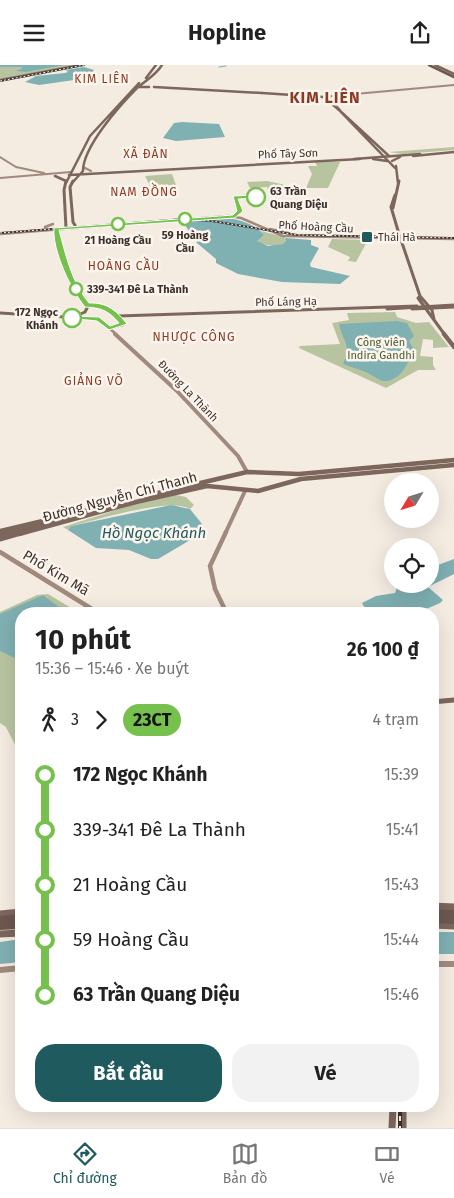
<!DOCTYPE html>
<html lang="vi">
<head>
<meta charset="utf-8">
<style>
	body { margin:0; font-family:"Fira Sans",sans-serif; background:#f2f2f2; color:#222; height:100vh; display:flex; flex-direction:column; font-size:19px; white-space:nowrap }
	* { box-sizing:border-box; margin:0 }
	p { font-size:16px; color:#767676 }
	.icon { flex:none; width:28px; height:28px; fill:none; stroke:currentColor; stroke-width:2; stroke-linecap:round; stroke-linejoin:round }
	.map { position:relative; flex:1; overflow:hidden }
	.drawer { position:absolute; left:15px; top:542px; width:424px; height:505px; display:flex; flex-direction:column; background:#fff; border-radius:20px; box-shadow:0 5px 20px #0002 }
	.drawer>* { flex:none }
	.badge { padding:0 10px; border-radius:16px; font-size:18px; line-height:32px }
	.needle { width:32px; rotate:232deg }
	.buttons { position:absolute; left:384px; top:408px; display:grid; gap:10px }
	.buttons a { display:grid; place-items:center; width:55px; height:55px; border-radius:50%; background:#fff; box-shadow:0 5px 20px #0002; font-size:25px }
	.map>.badge { position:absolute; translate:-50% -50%; box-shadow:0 0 0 2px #fff }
	.legs { display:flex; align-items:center; gap:8px; height:55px; padding:0 20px; font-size:16px }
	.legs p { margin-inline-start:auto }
	.head { display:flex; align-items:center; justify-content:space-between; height:85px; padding:0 20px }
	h1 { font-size:28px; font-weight:700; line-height:38px }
	.action { display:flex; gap:10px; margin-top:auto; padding:10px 20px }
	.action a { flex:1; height:58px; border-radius:20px; background:#1f5a5e; color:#fff; font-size:20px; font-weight:700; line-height:58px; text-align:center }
	.action a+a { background:#f2f2f2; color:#222 }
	ul { padding:0 20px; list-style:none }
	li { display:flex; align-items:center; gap:18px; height:55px; font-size:19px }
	li i { display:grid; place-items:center; width:8px; height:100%; margin:0 6px; background:currentColor }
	li i::after { content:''; width:12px; height:12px; margin:-6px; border:4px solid; border-radius:50%; background:#fff }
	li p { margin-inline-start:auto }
	li:first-child i { background:linear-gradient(#0000 50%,currentColor 0) }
	li:last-child i { background:linear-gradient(currentColor 50%,#0000 0) }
	header { display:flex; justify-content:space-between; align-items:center; height:65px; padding:0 20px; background:#fff; font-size:22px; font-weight:700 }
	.menu { display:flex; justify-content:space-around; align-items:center; height:70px; border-top:1px solid #e0e0e0; background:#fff; font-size:14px; color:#767676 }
	.menu a { display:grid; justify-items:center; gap:2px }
	.menu .selected { color:#1f5a5e }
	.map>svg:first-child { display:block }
	.green { fill:#b8c4a0 }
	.water { fill:#7fb0b2 }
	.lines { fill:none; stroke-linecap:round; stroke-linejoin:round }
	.stream { stroke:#7fb0b2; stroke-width:1 }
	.secondary-far4 { stroke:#a18a7d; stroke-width:2 }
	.secondary-far3 { stroke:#a18a7d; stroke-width:2.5 }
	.secondary-far2 { stroke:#a18a7d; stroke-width:4 }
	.secondary-far1 { stroke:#a18a7d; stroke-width:4.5 }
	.secondary { stroke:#a18a7d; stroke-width:6 }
	.primary-far4 { stroke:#7d675c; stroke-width:2.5 }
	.primary-far3 { stroke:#7d675c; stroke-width:3 }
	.primary-far2 { stroke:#7d675c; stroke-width:4.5 }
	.primary-far1 { stroke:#7d675c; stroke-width:5 }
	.primary { stroke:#7d675c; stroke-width:7 }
	.trunk { stroke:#6c584f; stroke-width:8 }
	.rail-far1-casing { stroke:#3b302b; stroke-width:2 }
	.rail-casing { stroke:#3b302b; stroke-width:4 }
	.rail-far1 { stroke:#fbf5ee; stroke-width:1; stroke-dasharray:2; stroke-linecap:butt }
	.rail { stroke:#fbf5ee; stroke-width:2; stroke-dasharray:5; stroke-linecap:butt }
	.primary-bridge-far1 { stroke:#7d675c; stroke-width:2.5 }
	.primary-bridge { stroke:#7d675c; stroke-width:3 }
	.trunk-bridge { stroke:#6c584f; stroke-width:2.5 }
	.line-1 { fill:#76c04d; stroke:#fff }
	.stop-1-dot { fill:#fff; stroke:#76c04d; stroke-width:2.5 }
	.poi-dot { fill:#1f5a5e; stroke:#fbf5ee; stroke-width:2 }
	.labels { text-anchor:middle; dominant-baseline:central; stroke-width:5; stroke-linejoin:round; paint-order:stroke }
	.far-street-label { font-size:11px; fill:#3b302b; stroke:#fbf5ee }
	.far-stop-label { font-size:11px; font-weight:bold; fill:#3b302b; stroke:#fbf5ee; text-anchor:start }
	.far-poi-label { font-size:11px; fill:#3b302b; stroke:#fbf5ee; text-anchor:start }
	.far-park-label { font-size:11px; fill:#4a5a2e; stroke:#fbf5ee }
	.far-neighbourhood-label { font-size:12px; letter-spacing:1px; fill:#8c3b22; stroke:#fbf5ee }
	.street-label { font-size:14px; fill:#3b302b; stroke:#fbf5ee }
	.water-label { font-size:15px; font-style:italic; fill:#1f5a5e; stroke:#fbf5ee }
	.far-district-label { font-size:16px; font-weight:bold; letter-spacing:1px; fill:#8c3b22; stroke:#fbf5ee }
</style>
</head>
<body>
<header><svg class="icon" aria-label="menu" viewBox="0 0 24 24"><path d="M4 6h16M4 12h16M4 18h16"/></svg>Hopline<svg class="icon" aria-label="share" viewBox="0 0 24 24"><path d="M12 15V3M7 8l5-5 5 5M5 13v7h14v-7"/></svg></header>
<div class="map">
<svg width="454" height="1063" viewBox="0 0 454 1063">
	<rect width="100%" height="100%" fill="#f4ebe1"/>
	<!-- green -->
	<path class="green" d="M0 0H74L0 14Z
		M454 82V85L403 89 389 87Z
		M315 97H340L328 123H306L312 109 308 101H317Z
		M172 109 176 120 150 121 145 111Z
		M267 116 286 120 284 126H269L267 122 250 123 247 117Z
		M261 166 285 172 286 178 275 181 260 179 257 175 264 170Z
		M332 174 368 175 356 197 348 196 350 192 328 182Z
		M395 247 397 252 416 258 429 257 449 282 433 283V275L423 274 420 291 433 292V300L436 305H418L386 323 299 283 300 281 340 279 332 258 349 255 347 248Z
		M176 430 186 432 194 440 190 444C169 432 97 455 71 461L68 465 63 462 138 438Z
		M48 529 81 549H21V692L6 662 0 658V547L37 530Z"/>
	<!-- water -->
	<path class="water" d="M0 0H64L26 7 16 6 23 3 21 2H0Z
		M84 2 94 5 88 13 39 20 25 17 36 11 65 8 68 7 66 5Z
		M182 57 219 59 225 72 176 76 163 73 174 58Z
		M223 153C237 153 255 159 264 170L257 176 268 181 283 179 286 176 285 173 311 175V180L319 183 310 199 311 202 350 211 340 219 282 217 238 209 216 198V194L197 178 183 157Z
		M397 256 407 258 414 271 409 276 413 283C410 297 400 318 382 316L366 307 343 299C352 280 343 277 339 259Z
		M171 440 190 444 202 459 197 471 158 494H151L129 485 96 483 68 465 71 461Z
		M454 494V509L428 522 443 535 440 538C423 547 371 560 362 538L376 531 395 528 398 519H430V503Z
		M43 530 68 549H21V596L0 586V549Z
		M433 867H454V889H433Z
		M21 874V897L0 899V877Z"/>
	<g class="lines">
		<!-- stream -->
		<path class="stream" d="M219 2 226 1"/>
		<!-- secondary-far4 -->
		<path class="secondary-far4" d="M328 31 340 45
			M322 32 454 20
			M0 92 16 102 44 108
			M83 102 91 106
			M0 113 71 107"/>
		<!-- secondary-far3 -->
		<path class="secondary-far3" d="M45 162 53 159
			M270 164 289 168
			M0 169 228 151 241 153 283 171 454 174
			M88 241C104 239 115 246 123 260L109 263
			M99 254 117 270"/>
		<!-- secondary-far2 -->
		<path class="secondary-far2" d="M115 269 177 326 238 391 247 407
			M225 469 245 426"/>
		<!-- secondary-far1 -->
		<path class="secondary-far1" d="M226 467 210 501 215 524 227 549
			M0 487 100 549"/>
		<!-- secondary -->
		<path class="secondary" d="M432 899H454
			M0 905 21 903"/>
		<!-- primary-far4 -->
		<path class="primary-far4" d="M435 0 454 9
			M146 13 156 0
			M0 15 80 0
			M139 22H149
			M154 22 262 28
			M389 91 338 44 395 103
			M413 91 454 87
			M373 94 387 96
			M392 96 400 92
			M396 101 398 118
			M69 110 360 94
			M55 111 66 116
			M66 118 90 71 139 18
			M72 118 83 106C83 82 119 41 137 23 146 15 155 11 162 0"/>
		<!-- primary-far3 -->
		<path class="primary-far3" d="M66 116 64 125 66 163
			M73 116 70 122 73 157 76 162
			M395 130 391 142 399 169 420 231 432 245 434 254
			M393 143 399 116
			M420 231 418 233 445 270
			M412 244 454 242
			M0 248 99 254
			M76 251 85 247 88 241
			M118 251 417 241"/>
		<!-- primary-far2 -->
		<path class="primary-far2" d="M444 269 454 282
			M141 432 247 407 299 409 454 395
			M0 466 131 435
			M5 469 68 454
			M19 469 136 437 207 421 258 426 301 414 454 400"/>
		<!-- primary-far1 -->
		<path class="primary-far1" d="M0 470 11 467
			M0 474 24 467
			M432 637 454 635"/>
		<!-- primary -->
		<path class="primary" d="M432 841 454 842
			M0 849 21 847
			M432 860 454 861
			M0 869 21 868
			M403 1041V1063
			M392 1063 393 1041"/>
		<!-- trunk -->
		<path class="trunk" d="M432 848 454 849
			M432 854 454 855
			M0 855 21 853
			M0 861 21 860"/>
		<!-- rail-far1 casing -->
		<g class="rail-far1-casing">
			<path id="rail-far1" d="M0 16 84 0
				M0 168 183 154 212 156 297 170 454 173"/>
		</g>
		<!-- rail casing -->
		<g class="rail-casing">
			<path id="rail" d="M400 1041V1063"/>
		</g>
		<!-- rail-far1 -->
		<use href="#rail-far1" class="rail-far1"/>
		<!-- rail -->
		<use href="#rail" class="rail"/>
		<!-- primary-bridge-far1 -->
		<path class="primary-bridge-far1" d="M262 28 323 32 338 44
			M354 94 420 89"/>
		<!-- primary-bridge -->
		<path class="primary-bridge" d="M387 244 454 240"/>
		<!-- trunk-bridge -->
		<path class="trunk-bridge" d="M429 0 454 12"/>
	</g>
	<!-- line-1 -->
	<path class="line-1" d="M256 130 258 133 238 134 243 146 235 153 59 165C66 191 72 218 89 238 107 237 117 246 127 259L109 265 97 256 69 253 72 251 99 252 110 261 119 258C108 245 101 243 85 242 71 225 52 185 54 163L233 150 237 146 233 131Z"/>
	<!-- markers -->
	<g class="stop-1-dot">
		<circle cx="256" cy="132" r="9"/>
		<circle cx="185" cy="154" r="6"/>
		<circle cx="118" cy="159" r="6"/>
		<circle cx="76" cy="224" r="6"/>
		<circle cx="72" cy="253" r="9"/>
	</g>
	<rect class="poi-dot" x="361" y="166" width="12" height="12" rx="2.5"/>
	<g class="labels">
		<!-- far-street labels -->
		<g class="far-street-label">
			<text transform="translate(288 89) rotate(-2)">Phố Tây Sơn</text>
			<text transform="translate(316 162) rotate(3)">Phố Hoàng Cầu</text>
			<text transform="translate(286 237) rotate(-1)">Phố Láng Hạ</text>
			<text transform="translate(188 326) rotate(46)">Đường La Thành</text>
		</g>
		<!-- far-stop labels -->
		<g class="far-stop-label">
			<text x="270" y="126">63 Trần<tspan x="270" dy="13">Quang Diệu</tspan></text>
			<text x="185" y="170" text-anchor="middle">59 Hoàng<tspan x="185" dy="13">Cầu</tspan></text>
			<text x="118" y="175" text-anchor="middle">21 Hoàng Cầu</text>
			<text x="87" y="224">339-341 Đê La Thành</text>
			<text x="58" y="247" text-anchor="end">172 Ngọc<tspan x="58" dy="13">Khánh</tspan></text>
		</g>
		<!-- far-poi labels -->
		<g class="far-poi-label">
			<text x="378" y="172">Thái Hà</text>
		</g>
		<!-- far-park labels -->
		<g class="far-park-label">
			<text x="381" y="277">Công viên<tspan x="381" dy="13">Indira Gandhi</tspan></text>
		</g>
		<!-- far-neighbourhood labels -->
		<g class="far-neighbourhood-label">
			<text x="102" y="14">KIM LIÊN</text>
			<text x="146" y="89">XÃ ĐÀN</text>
			<text x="144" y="127">NAM ĐỒNG</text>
			<text x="124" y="201">HOÀNG CẦU</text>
			<text x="194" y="272">NHƯỢC CÔNG</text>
			<text x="94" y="316">GIẢNG VÕ</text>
		</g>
		<!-- street labels -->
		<g class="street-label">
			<text transform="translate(120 432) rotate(-15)">Đường Nguyễn Chí Thanh</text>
			<text transform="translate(56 508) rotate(31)">Phố Kim Mã</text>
		</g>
		<!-- water labels -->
		<g class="water-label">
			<text x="154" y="468">Hồ Ngọc Khánh</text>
		</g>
		<!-- far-district labels -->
		<g class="far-district-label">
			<text x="325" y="32">KIM LIÊN</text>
		</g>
	</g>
</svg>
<div class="buttons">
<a><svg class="needle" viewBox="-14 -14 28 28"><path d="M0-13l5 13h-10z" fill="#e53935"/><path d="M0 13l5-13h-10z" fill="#767676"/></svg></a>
<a><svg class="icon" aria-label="locate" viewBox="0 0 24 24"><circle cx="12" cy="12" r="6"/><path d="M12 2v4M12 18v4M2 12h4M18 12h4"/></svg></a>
</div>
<section class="drawer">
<div class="head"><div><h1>10 phút</h1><p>15:36 – 15:46 · Xe buýt</p></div><b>26 100 ₫</b></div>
<div class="legs"><svg class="icon" aria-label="walk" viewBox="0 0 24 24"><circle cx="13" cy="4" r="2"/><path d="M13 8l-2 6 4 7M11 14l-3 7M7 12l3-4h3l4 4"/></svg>3<svg class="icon" aria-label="forward" viewBox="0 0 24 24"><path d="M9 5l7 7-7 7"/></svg><b class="badge" style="background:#76c04d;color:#111">23CT</b><p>4 trạm</p></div>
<ul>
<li><i style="color:#76c04d"></i><b>172 Ngọc Khánh</b><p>15:39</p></li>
<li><i style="color:#76c04d"></i><span>339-341 Đê La Thành</span><p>15:41</p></li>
<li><i style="color:#76c04d"></i><span>21 Hoàng Cầu</span><p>15:43</p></li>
<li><i style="color:#76c04d"></i><span>59 Hoàng Cầu</span><p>15:44</p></li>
<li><i style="color:#76c04d"></i><b>63 Trần Quang Diệu</b><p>15:46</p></li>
</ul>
<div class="action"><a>Bắt đầu</a><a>Vé</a></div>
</section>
</div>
<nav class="menu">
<a class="selected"><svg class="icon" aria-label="directions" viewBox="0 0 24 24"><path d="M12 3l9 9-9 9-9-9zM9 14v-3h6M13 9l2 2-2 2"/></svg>Chỉ đường</a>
<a><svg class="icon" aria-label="map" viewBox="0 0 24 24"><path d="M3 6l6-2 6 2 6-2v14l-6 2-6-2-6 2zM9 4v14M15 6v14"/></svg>Bản đồ</a>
<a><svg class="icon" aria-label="tickets" viewBox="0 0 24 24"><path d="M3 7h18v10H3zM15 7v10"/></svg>Vé</a>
</nav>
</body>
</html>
